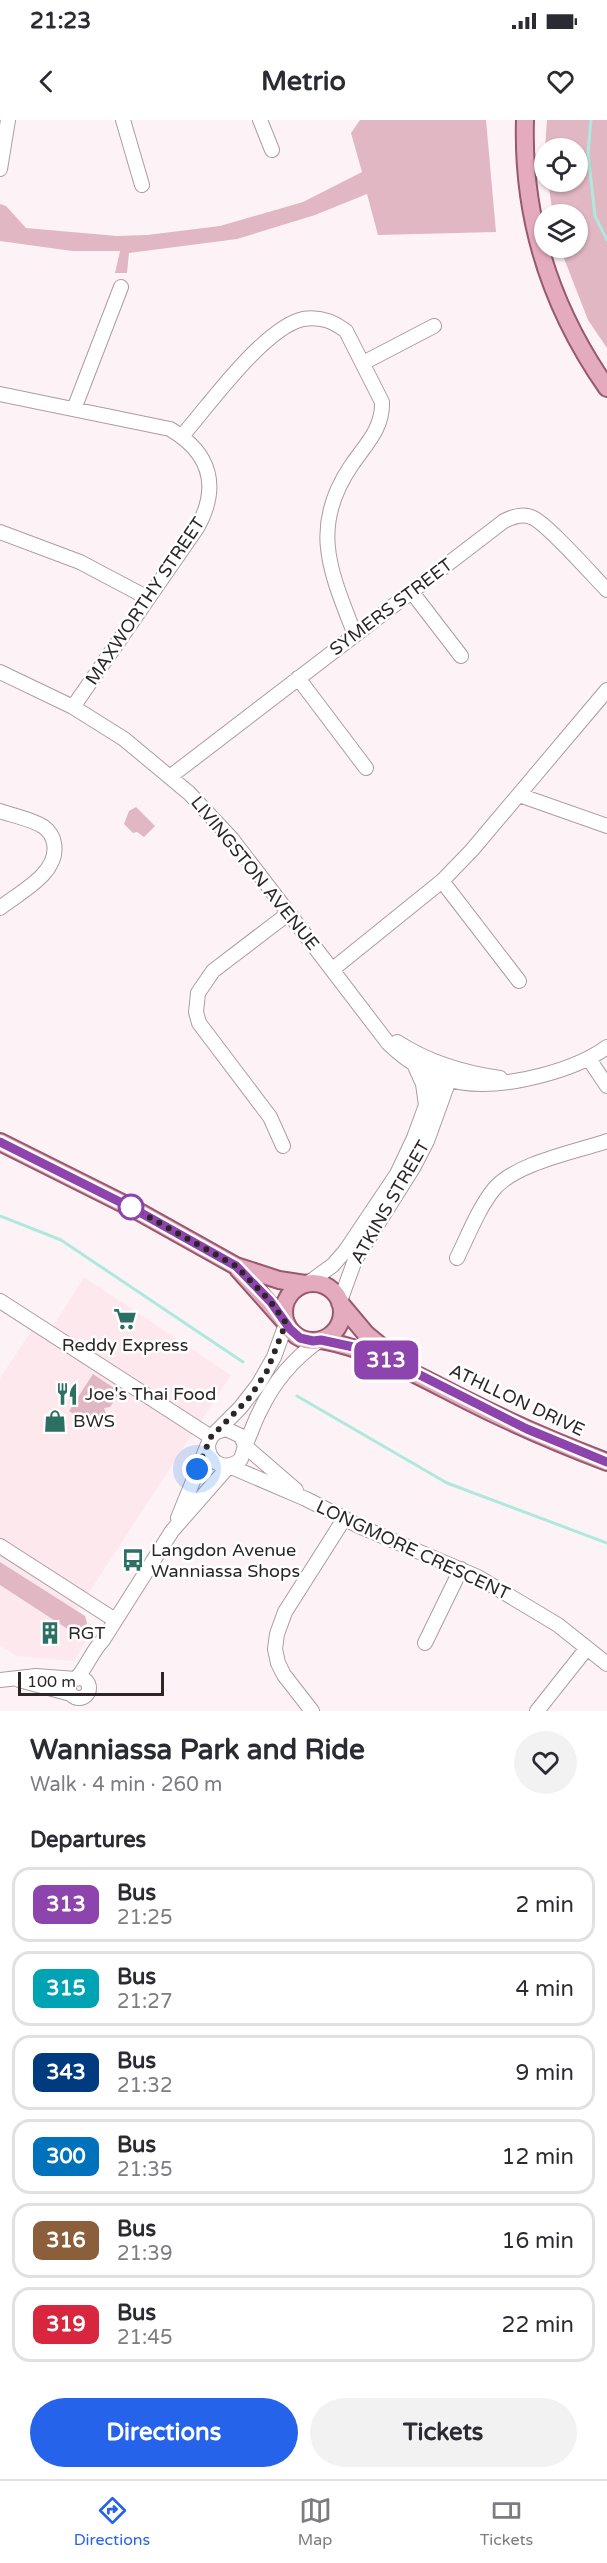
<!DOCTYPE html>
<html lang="en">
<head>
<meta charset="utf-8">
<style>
	body { margin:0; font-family:"Varela Round",sans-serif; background:#f2f2f3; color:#2b2b33; height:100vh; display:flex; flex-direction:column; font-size:22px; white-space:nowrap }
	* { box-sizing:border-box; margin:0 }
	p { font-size:20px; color:#7c7c81 }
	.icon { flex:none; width:33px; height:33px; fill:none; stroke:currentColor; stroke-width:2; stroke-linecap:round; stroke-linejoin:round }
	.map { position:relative; height:1591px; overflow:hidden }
	.sheet { display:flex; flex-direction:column; background:#fff; flex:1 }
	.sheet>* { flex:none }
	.badge { padding:0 12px; border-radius:9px; font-size:21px; line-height:39px }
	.controls { position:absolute; left:534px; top:18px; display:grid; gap:12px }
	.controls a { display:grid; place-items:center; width:54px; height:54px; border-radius:50%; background:#fff; box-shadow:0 2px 4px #0004; font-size:30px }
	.scale { position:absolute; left:18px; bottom:15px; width:146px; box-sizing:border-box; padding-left:6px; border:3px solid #2c2627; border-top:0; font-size:16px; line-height:21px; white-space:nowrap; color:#2c2627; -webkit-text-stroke:4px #fff; paint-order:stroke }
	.you { position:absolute; width:30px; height:30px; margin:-15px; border:4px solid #fff; border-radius:50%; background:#1a73e8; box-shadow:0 0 0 9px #1a73e833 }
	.map>.badge { position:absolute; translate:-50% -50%; box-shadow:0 0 0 3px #fff }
	h2 { padding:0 30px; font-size:22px; line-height:54px }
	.round { display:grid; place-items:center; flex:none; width:63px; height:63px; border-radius:32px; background:#f2f2f3 }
	.overview { display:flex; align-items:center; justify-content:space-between; height:102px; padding:0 30px }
	h1 { font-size:28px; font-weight:700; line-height:45px }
	.primary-button { display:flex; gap:12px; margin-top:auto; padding:12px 30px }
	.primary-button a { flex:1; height:69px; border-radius:36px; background:#2563eb; color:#fff; font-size:24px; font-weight:700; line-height:69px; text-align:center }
	.primary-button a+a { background:#f2f2f3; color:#2b2b33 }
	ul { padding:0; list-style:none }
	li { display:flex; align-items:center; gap:18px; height:75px; margin:0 12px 9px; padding:0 18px; border:3px solid #e1e1e2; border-radius:18px }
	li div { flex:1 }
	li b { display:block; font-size:22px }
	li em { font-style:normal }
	li .badge { min-width:66px; font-weight:700; text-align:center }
	.status { display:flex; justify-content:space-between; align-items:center; height:42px; padding:0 30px; background:#fff; direction:ltr }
	.status svg { height:16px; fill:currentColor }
	header { display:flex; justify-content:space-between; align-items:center; height:78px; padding:0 30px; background:#fff; font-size:27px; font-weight:700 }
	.tab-bar { display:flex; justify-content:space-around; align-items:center; height:84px; border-top:2px solid #e1e1e2; background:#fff; font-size:16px; color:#7c7c81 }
	.tab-bar a { display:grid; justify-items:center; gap:3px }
	.tab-bar .current { color:#2563eb }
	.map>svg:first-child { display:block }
	.built { fill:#fde8ee }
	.green { fill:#e0b7c3 }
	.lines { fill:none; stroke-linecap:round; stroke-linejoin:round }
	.stream { stroke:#afe9db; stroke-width:3 }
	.minor-casing { stroke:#ac9ca1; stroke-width:16 }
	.major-casing { stroke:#98586e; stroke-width:20 }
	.minor { stroke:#fff; stroke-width:14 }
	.major { stroke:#e4abbf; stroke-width:16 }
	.line-casing { stroke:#fff; stroke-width:14 }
	.line { stroke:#8e44ad; stroke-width:9 }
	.walk { stroke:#2c2627; stroke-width:6; stroke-dasharray:0 10.8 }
	.stop-dot { fill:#fff; stroke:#8e44ad; stroke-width:3 }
	.labels { text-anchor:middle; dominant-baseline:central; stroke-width:5; stroke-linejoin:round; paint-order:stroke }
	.street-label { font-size:18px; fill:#2c2627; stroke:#fff }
	.poi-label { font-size:18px; fill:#2c2627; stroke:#fff; text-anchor:start }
</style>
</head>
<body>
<div class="status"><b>21:23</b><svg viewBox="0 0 49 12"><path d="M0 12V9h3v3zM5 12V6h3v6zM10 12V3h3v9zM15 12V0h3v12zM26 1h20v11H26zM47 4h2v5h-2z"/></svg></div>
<header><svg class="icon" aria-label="back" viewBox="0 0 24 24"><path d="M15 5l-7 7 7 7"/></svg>Metrio<svg class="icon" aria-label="heart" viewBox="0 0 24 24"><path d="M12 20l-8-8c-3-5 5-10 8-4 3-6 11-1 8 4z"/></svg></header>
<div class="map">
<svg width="607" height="1591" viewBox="0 0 607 1591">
	<rect width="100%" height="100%" fill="#fdf3f6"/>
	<!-- built -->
	<path class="built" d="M84 1157 231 1255 75 1494 95 1507 74 1541 17 1536 0 1525V1258L38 1201 52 1208Z"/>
	<!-- green -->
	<path class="green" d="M360 0H486L496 112 378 115 367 74 315 95 237 119 129 133 127 153H115L120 131H72L0 121V84L6 86 26 108 117 116 147 115 220 106 303 82 362 52 351 13Z
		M547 0H607V228L588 200 560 128H578V94H553L548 62H578V28H545Z
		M136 687 155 706 144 717 137 712 133 713 124 704 129 691Z
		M93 1254 120 1272 110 1287 104 1288 106 1294 96 1309 69 1291Z
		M0 1442 85 1496 87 1503 80 1517 0 1465Z"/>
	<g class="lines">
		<!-- stream -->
		<path class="stream" d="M591 0 588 33 595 96 607 120
			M0 1096 61 1120 243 1242
			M297 1276 447 1363 607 1423"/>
		<!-- minor casing -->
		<g class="minor-casing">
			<path id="minor" d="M123 0 142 65
				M260 0 272 30
				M0 49 8 0
				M363 243 434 206
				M0 274 170 309C211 333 220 367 197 408L73 587
				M74 289 121 167
				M182 316C209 285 264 208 303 199 320 196 333 201 346 211L382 282C383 309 365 325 351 346 309 408 331 453 355 515
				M0 412 80 442 148 478
				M411 471 461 536
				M0 552 73 587 124 619 189 673 232 719 388 923C435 969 483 971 543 955 566 949 588 941 607 927
				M298 558 366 648
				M171 656 504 401C512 397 522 393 531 397 545 401 594 457 607 470
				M519 675 607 706
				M0 691C14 696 32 699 44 707 49 711 53 717 54 723 60 753 20 772 0 788
				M442 761 519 861
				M333 849 442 761 472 730 607 570
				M397 922C428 942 463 953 500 958
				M589 939 607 966
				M414 944 423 964 426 985
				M283 1026 270 997 199 903 196 892 198 873 213 851 289 793
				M457 1138C468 1116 478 1089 494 1069 516 1043 575 1032 607 1021
				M307 1164 333 1145 346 1130 397 1054 414 1018 441 944
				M0 1181 211 1317
				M340 1181 355 1140 413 1048 427 1021 453 949
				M208 1325C208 1344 227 1352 241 1339L245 1326 241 1316 226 1309 216 1312
				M245 1325C251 1314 254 1302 260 1291 274 1261 293 1239 320 1220
				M245 1326 296 1370
				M229 1346 306 1379 361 1407 478 1457 558 1505 607 1544
				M178 1398 211 1317 240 1288 258 1265 274 1237 286 1204
				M0 1426 115 1500
				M425 1523 461 1449
				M69 1568a10 10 0 1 1 20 0a10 10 0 1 1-20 0Z
				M76 1559C87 1547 92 1531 103 1520L172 1411 229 1346
				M0 1560 36 1556 76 1559
				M19 1560 71 1574
				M312 1591 284 1555 278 1543 275 1529 277 1514 285 1492 344 1399
				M537 1591 587 1528"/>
		</g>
		<!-- major casing -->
		<g class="major-casing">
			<path id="major" d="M525 0C522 98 551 188 607 268
				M0 1022 134 1089 236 1146 279 1160 305 1164
				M238 1149 286 1203
				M284 1192a29 29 0 1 1 58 0a29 29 0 1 1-58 0Z
				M340 1183 366 1214 394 1237
				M321 1220C375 1230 420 1257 468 1281 513 1304 560 1324 607 1342"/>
		</g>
		<!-- minor -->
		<use href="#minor" class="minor"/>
		<!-- major -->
		<use href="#major" class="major"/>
	</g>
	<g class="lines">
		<!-- line casing -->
		<g class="line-casing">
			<path id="line" d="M0 1022 134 1089 236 1146 270 1181 290 1209 300 1218 313 1221 321 1220 358 1228 412 1251 527 1309 607 1342"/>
		</g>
		<!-- line -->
		<use href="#line" class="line"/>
		<!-- walk -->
		<path class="walk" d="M131 1087 236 1146 270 1181 286 1203 267 1251 250 1277 211 1317 197 1349"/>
	</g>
	<!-- icons -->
	<defs>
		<g id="supermarket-bare" transform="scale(1.8)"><path d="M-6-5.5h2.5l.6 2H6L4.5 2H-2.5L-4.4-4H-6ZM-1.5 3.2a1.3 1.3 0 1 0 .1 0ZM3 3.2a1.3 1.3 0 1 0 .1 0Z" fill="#2c7063" stroke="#fff" stroke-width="2.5" paint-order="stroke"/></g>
		<g id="restaurant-bare" transform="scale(1.8)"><path d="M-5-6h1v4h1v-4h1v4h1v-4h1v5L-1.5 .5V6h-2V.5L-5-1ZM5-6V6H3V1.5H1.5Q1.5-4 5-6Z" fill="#2c7063" stroke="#fff" stroke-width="2.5" paint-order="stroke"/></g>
		<g id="shop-bare" transform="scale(1.8)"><path d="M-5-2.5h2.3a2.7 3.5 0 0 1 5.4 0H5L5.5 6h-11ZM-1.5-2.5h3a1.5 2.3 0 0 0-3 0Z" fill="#2c7063" stroke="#fff" stroke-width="2.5" paint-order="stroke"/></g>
		<g id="bus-bare" transform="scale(1.8)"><path d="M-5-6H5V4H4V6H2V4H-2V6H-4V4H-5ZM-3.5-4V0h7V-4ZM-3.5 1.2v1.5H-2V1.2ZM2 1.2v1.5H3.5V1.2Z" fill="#2c7063" stroke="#fff" stroke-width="2.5" paint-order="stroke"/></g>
		<g id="building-bare" transform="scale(1.8)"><path d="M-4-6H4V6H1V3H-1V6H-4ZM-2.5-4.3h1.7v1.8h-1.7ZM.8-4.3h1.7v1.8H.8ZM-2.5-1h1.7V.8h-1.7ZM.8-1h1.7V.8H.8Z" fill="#2c7063" stroke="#fff" stroke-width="2.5" paint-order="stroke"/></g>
	</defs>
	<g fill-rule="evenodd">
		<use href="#supermarket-bare" x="125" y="1199"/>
		<use href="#restaurant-bare" x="67" y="1274"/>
		<use href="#shop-bare" x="55" y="1301"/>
		<use href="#bus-bare" x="133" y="1440"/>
		<use href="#building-bare" x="50" y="1513"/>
	</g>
	<!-- markers -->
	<circle class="stop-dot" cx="131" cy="1087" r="12"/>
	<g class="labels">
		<!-- street labels -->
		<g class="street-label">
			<text transform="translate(145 481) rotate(-56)">MAXWORTHY STREET</text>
			<text transform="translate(391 487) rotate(-37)">SYMERS STREET</text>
			<text transform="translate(255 753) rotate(51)">LIVINGSTON AVENUE</text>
			<text transform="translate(390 1082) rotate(-60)">ATKINS STREET</text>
			<text transform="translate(517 1280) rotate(25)">ATHLLON DRIVE</text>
			<text transform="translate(413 1430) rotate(25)">LONGMORE CRESCENT</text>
		</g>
		<!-- poi labels -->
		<g class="poi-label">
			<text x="125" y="1225" text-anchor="middle">Reddy Express</text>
			<text x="85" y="1274">Joe's Thai Food</text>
			<text x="73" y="1301">BWS</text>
			<text x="151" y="1430">Langdon Avenue<tspan x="151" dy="21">Wanniassa Shops</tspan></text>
			<text x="68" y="1513">RGT</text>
		</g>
	</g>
</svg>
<div class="controls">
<a><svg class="icon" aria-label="locate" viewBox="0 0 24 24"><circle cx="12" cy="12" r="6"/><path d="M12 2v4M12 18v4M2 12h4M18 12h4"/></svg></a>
<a><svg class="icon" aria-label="layers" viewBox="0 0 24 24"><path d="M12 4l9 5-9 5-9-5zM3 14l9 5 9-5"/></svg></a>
</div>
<div class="scale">100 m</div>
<div class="you" style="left:197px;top:1349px"></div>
<b class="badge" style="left:386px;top:1240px;background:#8e44ad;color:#fff">313</b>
</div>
<section class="sheet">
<div class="overview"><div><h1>Wanniassa Park and Ride</h1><p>Walk · 4 min · 260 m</p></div><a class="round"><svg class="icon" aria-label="heart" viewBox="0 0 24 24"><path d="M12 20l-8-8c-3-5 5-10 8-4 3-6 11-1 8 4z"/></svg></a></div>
<h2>Departures</h2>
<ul>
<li><span class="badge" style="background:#8e44ad;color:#fff">313</span><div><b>Bus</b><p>21:25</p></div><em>2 min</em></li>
<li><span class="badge" style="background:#00a3b4;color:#fff">315</span><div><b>Bus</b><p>21:27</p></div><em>4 min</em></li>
<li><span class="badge" style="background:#003b80;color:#fff">343</span><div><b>Bus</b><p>21:32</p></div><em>9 min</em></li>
<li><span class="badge" style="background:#0072bc;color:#fff">300</span><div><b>Bus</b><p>21:35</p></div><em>12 min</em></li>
<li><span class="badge" style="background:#8b5e3c;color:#fff">316</span><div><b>Bus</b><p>21:39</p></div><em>16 min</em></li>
<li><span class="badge" style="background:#d7263d;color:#fff">319</span><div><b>Bus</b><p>21:45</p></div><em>22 min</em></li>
</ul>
<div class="primary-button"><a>Directions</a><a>Tickets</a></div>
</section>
<nav class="tab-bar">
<a class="current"><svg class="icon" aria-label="directions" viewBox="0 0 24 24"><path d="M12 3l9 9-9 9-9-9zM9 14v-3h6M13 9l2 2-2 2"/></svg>Directions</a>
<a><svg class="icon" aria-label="map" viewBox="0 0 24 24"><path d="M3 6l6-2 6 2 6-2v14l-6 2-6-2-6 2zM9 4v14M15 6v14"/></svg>Map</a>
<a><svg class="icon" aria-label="tickets" viewBox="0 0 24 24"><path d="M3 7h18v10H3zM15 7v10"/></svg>Tickets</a>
</nav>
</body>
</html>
